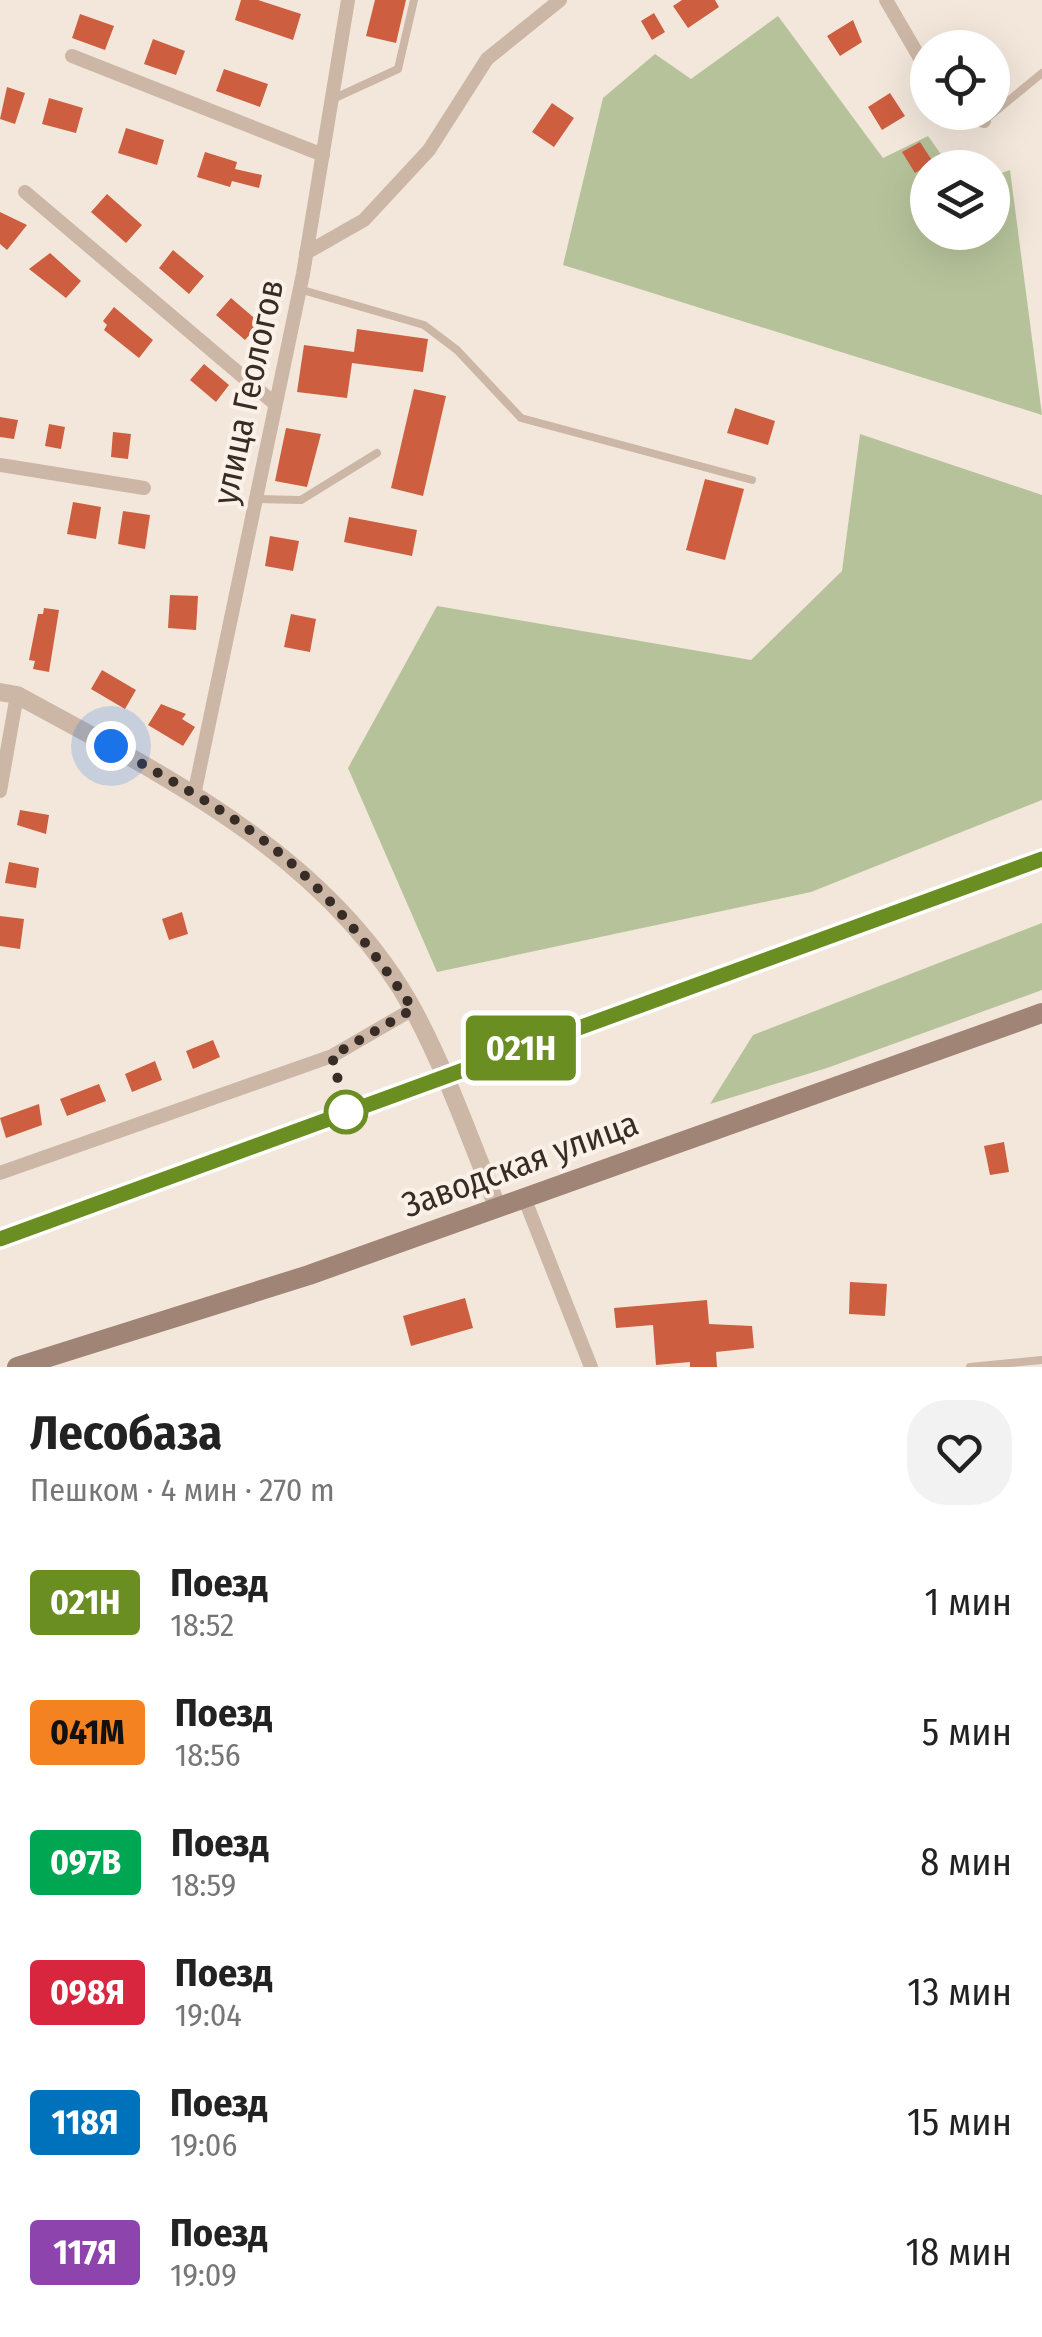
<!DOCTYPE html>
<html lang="ru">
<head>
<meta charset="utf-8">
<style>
	body { margin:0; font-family:"Fira Sans Condensed",sans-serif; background:#f2f2f2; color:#222; height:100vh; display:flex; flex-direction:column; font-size:38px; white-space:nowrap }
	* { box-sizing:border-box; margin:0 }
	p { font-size:32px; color:#767676 }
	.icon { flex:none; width:55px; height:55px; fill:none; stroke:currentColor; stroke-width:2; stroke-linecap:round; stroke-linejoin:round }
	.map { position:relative; height:1367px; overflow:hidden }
	.side { display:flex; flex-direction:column; background:#fff; flex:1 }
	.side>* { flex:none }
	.badge { padding:0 20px; border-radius:8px; font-size:35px; line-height:65px }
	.controls { position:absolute; left:910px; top:30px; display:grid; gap:20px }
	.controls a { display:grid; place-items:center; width:100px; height:100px; border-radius:50%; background:#fff; box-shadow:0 10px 40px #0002; font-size:50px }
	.you { position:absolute; width:50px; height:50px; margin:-25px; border:8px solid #fff; border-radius:50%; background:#1a73e8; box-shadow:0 0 0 15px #1a73e833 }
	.map>.badge { position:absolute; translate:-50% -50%; box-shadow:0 0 0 5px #fff }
	.round { display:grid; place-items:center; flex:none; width:105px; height:105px; border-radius:40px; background:#f2f2f2 }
	.overview { display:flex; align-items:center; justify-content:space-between; height:170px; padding:0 30px }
	h1 { font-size:48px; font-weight:700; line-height:75px }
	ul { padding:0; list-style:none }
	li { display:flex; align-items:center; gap:30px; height:130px; padding:0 30px }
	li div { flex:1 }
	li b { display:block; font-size:38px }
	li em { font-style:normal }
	li .badge { min-width:110px; font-weight:700; text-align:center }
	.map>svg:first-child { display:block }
	.green { fill:#b6c39a }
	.building { fill:#cd5e3f }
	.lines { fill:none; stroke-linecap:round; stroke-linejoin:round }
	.service { stroke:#ccb6a6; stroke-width:8 }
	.minor { stroke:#ccb6a6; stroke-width:14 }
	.tertiary { stroke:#ccb6a6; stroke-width:18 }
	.secondary { stroke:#a08577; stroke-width:20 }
	.rail { stroke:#382c27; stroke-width:4; stroke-dasharray:2.5 8; stroke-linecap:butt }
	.line-casing { stroke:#fff; stroke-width:22 }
	.line { stroke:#6b8e23; stroke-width:15 }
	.walk { stroke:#382c27; stroke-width:10; stroke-dasharray:0 18 }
	.stop-dot { fill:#fff; stroke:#6b8e23; stroke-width:5 }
	.labels { text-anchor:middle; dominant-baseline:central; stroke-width:8; stroke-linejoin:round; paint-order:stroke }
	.street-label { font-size:35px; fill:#382c27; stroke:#fbf1e8 }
</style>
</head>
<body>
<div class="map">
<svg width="1042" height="1367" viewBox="0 0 1042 1367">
	<rect width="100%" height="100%" fill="#f3e7db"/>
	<!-- green -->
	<path class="green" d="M778 16 883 158 928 136 950 167 928 168V232H992L993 176 1010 170 1042 415 563 265 603 98 655 54 691 79Z
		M860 434 1042 495V800L811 892 437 972 348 768 437 606 751 660 842 571Z
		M1042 923V990L827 1068 710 1104 753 1035Z"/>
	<!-- building -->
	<path class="building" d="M241 0H258L301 14 293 40 235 20Z
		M375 0H406L396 43 366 36Z
		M682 0H715L719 7 688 28 673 6Z
		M654 13 665 32 652 40 641 21Z
		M80 14 114 26 105 50 72 38Z
		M853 20 862 42 840 56 827 36Z
		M153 39 185 51 176 75 144 64Z
		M224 69 268 84 260 107 216 91Z
		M7 87 25 93 15 124 0 119Z
		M890 93 905 116 882 130 868 107Z
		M49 98 83 108 76 133 42 124Z
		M552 103 574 118 554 147 532 132Z
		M126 128 164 140 157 165 118 153Z
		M920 142 933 162 915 173 902 152Z
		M205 152 237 162 235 169 262 175 259 188 232 181 230 187 197 177Z
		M107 194 142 225 126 243 91 212Z
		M0 212 27 225 7 250 0 244Z
		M173 250 204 276 189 294 159 268Z
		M50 253 81 281 66 298 29 269Z
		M231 298 260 323 245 340 216 315Z
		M114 307 153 340 139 358 104 330 107 325 103 321Z
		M357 329 428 339 423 372 352 363 347 398 297 392 304 345 354 352Z
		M204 364 229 385 216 402 190 380Z
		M414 389 446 396 423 496 391 488Z
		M735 408 775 421 768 445 727 433Z
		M0 417 18 420 14 439 0 437Z
		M49 424 65 427 61 449 45 446Z
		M286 428 321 434 307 487 275 481Z
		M113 432 131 434 128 459 111 457Z
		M705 479 744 489 725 560 686 550Z
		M73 502 101 507 96 539 67 534Z
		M123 511 150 515 145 549 118 544Z
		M349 517 417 530 412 556 344 542Z
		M270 536 299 541 293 571 265 566Z
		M170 595 198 596 196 630 168 628Z
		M44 608 59 610 49 672 33 669 35 661 29 660 38 614H43Z
		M291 614 316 619 310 652 284 647Z
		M102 670 136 690 125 709 91 689Z
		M161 704 186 714 182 719 195 727 183 746 148 725Z
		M20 810 49 815 46 834 17 825Z
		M9 862 39 868 36 888 5 883Z
		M182 912 188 934 169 940 162 919Z
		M0 916 24 919 20 949 0 946Z
		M213 1040 220 1057 193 1069 186 1051Z
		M155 1061 162 1080 132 1092 125 1074Z
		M99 1084 106 1101 67 1116 60 1099Z
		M39 1104 42 1125 6 1138 0 1118Z
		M1004 1142 1009 1172 990 1175 984 1146Z
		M850 1282 887 1284 885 1316 849 1314Z
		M465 1298 473 1328 411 1346 403 1316Z
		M707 1300 709 1324 752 1326 754 1348 716 1352 717 1367H690V1362L656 1365 653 1325 616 1328 614 1308Z"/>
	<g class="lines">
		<!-- service -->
		<path class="service" d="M335 98 398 69 414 0
			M984 121 1042 73
			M299 289 424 325 457 350 521 418 752 480
			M256 499 301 500 377 453
			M970 1367 1042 1360"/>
		<!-- minor -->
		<path class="minor" d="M886 0 928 72
			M72 56 323 155
			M953 112 984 121
			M25 192 274 403
			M306 253 364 220 429 150 487 59 560 0
			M0 465 144 488
			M0 791 17 695
			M194 795 303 274 348 0
			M0 1173 332 1056 413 1009
			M525 1200 591 1367"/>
		<!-- tertiary -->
		<path class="tertiary" d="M0 692 17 695C165 776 330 856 414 1011 447 1073 471 1141 497 1206"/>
		<!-- secondary -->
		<path class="secondary" d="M17 1367 309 1275 1042 1013"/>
		<!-- rail -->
		<path class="rail" d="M0 1239 1042 859"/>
	</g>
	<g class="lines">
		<!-- line casing -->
		<g class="line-casing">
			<path id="line" d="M0 1239 1042 859"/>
		</g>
		<!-- line -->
		<use href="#line" class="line"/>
		<!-- walk -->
		<path class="walk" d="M111 746C159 774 210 801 255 834 320 881 369 944 413 1009L332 1056 346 1112"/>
	</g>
	<!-- markers -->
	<circle class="stop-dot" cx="346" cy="1112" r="20"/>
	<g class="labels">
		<!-- street labels -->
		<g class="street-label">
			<text transform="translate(248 392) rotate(-78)">улица Геологов</text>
			<text transform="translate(520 1164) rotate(-20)">Заводская улица</text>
		</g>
	</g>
</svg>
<div class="controls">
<a><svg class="icon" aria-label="locate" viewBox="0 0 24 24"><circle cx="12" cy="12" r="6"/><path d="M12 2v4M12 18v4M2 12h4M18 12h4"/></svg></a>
<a><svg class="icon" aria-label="layers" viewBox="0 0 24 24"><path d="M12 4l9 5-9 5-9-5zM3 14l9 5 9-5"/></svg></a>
</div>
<div class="you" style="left:111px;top:746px"></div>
<b class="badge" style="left:521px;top:1048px;background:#6b8e23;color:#fff">021Н</b>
</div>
<section class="side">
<div class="overview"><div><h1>Лесобаза</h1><p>Пешком · 4 мин · 270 m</p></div><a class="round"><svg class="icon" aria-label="heart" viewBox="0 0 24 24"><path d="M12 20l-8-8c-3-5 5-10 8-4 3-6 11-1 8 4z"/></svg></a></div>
<ul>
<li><span class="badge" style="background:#6b8e23;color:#fff">021Н</span><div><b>Поезд</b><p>18:52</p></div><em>1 мин</em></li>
<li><span class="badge" style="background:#f58220;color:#111">041М</span><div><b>Поезд</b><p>18:56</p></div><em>5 мин</em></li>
<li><span class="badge" style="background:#00a651;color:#fff">097В</span><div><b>Поезд</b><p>18:59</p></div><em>8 мин</em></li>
<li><span class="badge" style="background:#d7263d;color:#fff">098Я</span><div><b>Поезд</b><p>19:04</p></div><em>13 мин</em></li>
<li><span class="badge" style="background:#0072bc;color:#fff">118Я</span><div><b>Поезд</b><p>19:06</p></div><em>15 мин</em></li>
<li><span class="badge" style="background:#8e44ad;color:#fff">117Я</span><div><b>Поезд</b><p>19:09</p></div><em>18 мин</em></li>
</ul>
</section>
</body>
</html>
